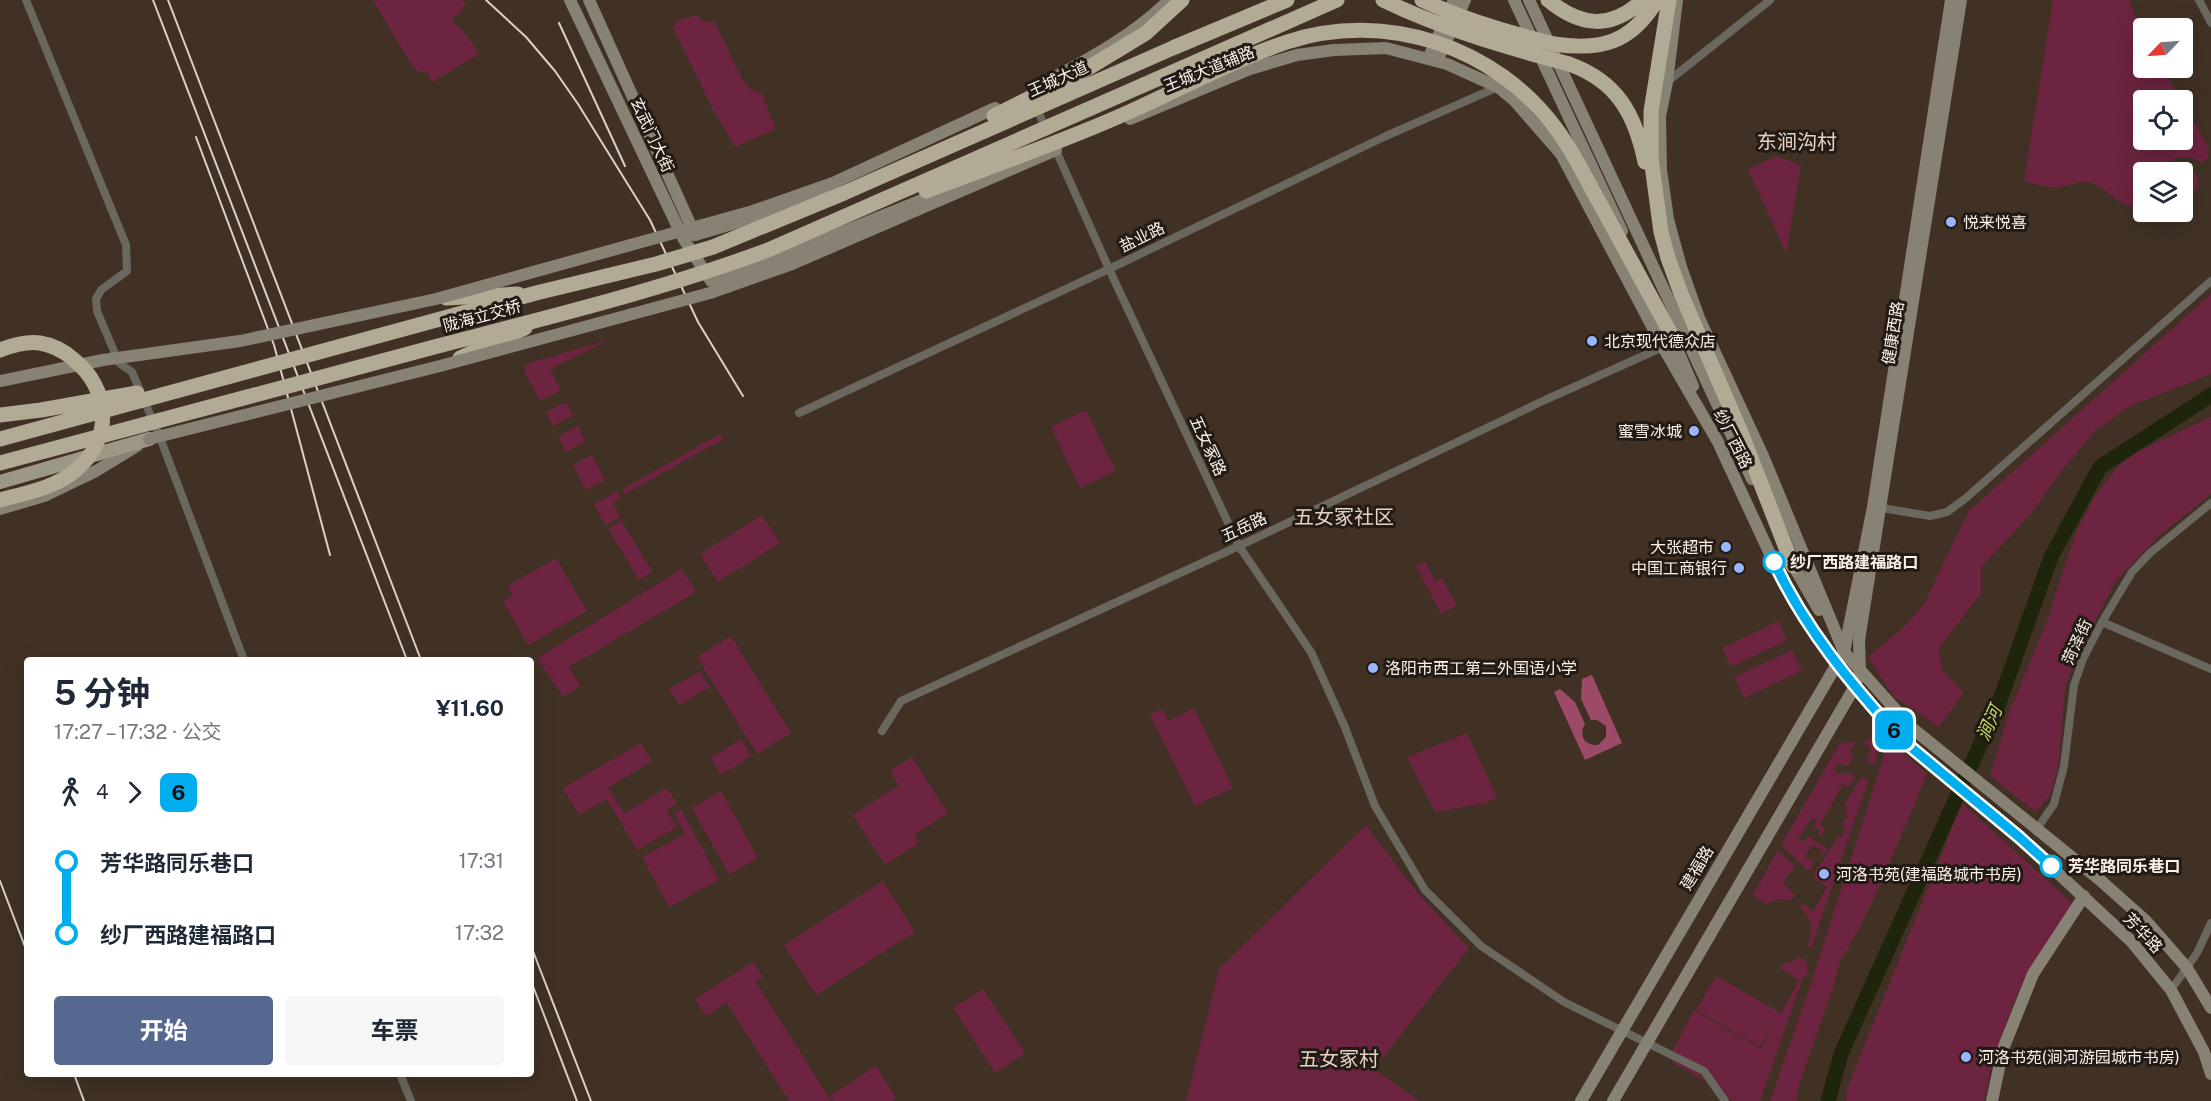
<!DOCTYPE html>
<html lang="zh">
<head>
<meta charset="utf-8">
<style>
	body { margin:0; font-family:"Public Sans","Noto Sans SC",sans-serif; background:#f6f6f7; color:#1f2937; height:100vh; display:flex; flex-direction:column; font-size:22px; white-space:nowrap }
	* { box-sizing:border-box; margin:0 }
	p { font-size:20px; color:#747a83 }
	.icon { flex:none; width:33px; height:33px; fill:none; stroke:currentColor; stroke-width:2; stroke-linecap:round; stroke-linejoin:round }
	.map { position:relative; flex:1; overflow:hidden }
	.drawer { position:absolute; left:24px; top:657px; width:510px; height:420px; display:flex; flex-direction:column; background:#fff; border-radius:6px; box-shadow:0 6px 24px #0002 }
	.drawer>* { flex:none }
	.badge { padding:0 12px; border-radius:9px; font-size:21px; line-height:39px }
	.needle { width:39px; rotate:245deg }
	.tools { position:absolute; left:2133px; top:18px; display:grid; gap:12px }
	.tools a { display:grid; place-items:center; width:60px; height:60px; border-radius:6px; background:#fff; box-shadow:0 6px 24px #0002; font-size:30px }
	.map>.badge { position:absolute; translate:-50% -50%; box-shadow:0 0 0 3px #fff }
	.legs { display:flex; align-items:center; gap:9px; height:66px; padding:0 30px; font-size:20px }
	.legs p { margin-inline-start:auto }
	.head { display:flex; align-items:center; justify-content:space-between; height:102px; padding:0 30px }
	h1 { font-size:33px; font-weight:700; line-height:45px }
	.cta { display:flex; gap:12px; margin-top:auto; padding:12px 30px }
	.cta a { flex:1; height:69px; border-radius:6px; background:#566890; color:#fff; font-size:24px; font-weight:700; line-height:69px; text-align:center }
	.cta a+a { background:#f6f6f7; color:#1f2937 }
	ul { padding:0 30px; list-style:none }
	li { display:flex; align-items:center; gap:21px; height:72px; font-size:22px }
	li i { display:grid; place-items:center; width:9px; height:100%; margin:0 8px; background:currentColor }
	li i::after { content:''; width:15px; height:15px; margin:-8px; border:4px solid; border-radius:50%; background:#fff }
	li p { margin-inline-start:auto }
	li:first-child i { background:linear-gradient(#0000 50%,currentColor 0) }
	li:last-child i { background:linear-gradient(currentColor 50%,#0000 0) }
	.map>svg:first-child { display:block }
	.green { fill:#6c2440 }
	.forest { fill:#9d4a68 }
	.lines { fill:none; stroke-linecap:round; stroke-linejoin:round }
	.river { stroke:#1f250a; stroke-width:15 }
	.street { stroke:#6a675e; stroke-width:8 }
	.secondary { stroke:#878274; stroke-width:12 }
	.primary { stroke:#9d9786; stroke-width:14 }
	.highway { stroke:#b1aa95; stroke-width:15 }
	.rail { stroke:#dbd0c7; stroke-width:2 }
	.secondary-bridge { stroke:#878274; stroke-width:12 }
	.highway-bridge { stroke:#b1aa95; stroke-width:15 }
	.line-1-casing { stroke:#fff; stroke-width:14 }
	.line-1 { stroke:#00aeef; stroke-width:9 }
	.poi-dot { fill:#99b5fd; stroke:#221b15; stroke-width:2 }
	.stop-1-dot { fill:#fff; stroke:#00aeef; stroke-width:3 }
	.labels { text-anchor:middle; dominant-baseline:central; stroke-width:6; stroke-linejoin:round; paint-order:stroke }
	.street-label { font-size:16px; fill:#fbf1e9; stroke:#221b15 }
	.poi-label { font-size:16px; fill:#fbf1e9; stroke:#221b15; text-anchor:start }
	.stop-label { font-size:16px; font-weight:bold; fill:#fbf1e9; stroke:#221b15; text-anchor:start }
	.water-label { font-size:18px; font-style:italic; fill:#bedb67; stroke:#221b15 }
	.quarter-label { font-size:20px; fill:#e5d1c2; stroke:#221b15 }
</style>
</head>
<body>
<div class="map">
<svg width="2211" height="1101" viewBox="0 0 2211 1101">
	<rect width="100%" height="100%" fill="#413125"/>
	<!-- green -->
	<path class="green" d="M373 0H462L466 4 452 21 464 32 479 54 432 82 427 72H418L409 61Z
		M2053 0H2129L2143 33 2144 68H2162L2181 100H2144V140H2182L2183 103 2209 148 2208 158 2203 163C2186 153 2172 155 2161 172H2144L2143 205C2122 214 2107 186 2089 182 2079 180 2070 186 2061 187 2050 190 2035 184 2024 181Z
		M696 15 705 22 714 21 742 79 749 88 762 94 776 129 735 147 712 108 673 28 676 21Z
		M1777 156 1801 165 1786 253 1748 169Z
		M2180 167 2190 168C2200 177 2200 183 2193 194L2183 196 2182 172H2173Z
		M2211 294V374L2130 406 2096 430 2062 470 2031 514 1981 567V593L1939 648 1942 670 1964 692 1939 727 1893 696 1868 657 1906 625 1924 604 1968 512Z
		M609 340 550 369 561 391 540 401 524 371 525 366 529 363Z
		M566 402 573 416 553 426 546 412Z
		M1086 410 1116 471 1080 488 1051 427Z
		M2211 417V494L2159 536 2115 582 2074 663 2065 688 2058 769 2050 795 2036 812 1990 776 2009 712 2046 624 2076 532 2095 496 2119 465 2139 451Z
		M578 426 585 442 566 452 558 436Z
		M720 434 723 439 625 494 622 489Z
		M592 455 605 480 586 490 573 465Z
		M617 491 621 498 613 503 620 517 605 525 594 504Z
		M762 515 780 543 718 582 700 554Z
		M621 520 652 571 639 580 608 529Z
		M556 558 587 611 528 645 503 601 513 595 507 586Z
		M1425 561 1435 581 1442 578 1457 606 1441 614 1416 566Z
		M682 569 696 592 569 667 581 686 563 697 537 658Z
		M1778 621 1787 640 1731 667 1722 648Z
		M731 636 791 733 757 754 697 657Z
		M1792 650 1802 671 1744 698 1734 677Z
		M700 671 710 687 679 705 669 689Z
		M1194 708 1233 788 1195 806 1150 715 1162 709 1168 721Z
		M1467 733 1497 797 1486 803 1435 812 1407 757Z
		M1880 735 1882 736 1874 766 1866 759 1869 757 1870 747 1864 743 1866 740 1877 741Z
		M741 739 751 756 721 775 711 758Z
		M1889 740 1927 774 1883 879 1861 925 1840 962 1832 991 1799 1085 1796 1101H1770L1811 983Z
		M1841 741 1843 744 1855 741V744L1850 749 1853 758 1848 766 1838 764 1834 770 1839 774 1847 772 1855 777 1849 787 1843 784 1820 825 1825 829 1821 837 1818 834 1820 831 1814 827 1817 821 1812 817 1798 839 1804 842 1808 836 1828 849 1822 857 1820 856 1823 851 1812 845 1805 856 1814 863 1809 871 1781 845Z
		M641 743 652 761 608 788 624 813 667 788 677 804 667 810 677 827 637 850 607 799 579 815 563 788Z
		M912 757 948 813 914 835 919 843 885 865 853 815 899 785 890 771Z
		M1869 778 1811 948 1807 946C1814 932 1812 918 1800 907L1803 903 1813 912 1827 887 1813 876 1838 837 1841 838 1846 828 1842 825 1848 816 1845 813 1848 808 1844 805 1860 779Z
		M721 791 758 858 729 874 692 808Z
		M1962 803 2073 904 2018 992 1994 1056 1984 1101H1846L1847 1089Z
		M681 809 719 880 669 907 642 857 685 834 674 813Z
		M1366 825 1415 890 1469 948 1374 1069 1420 1101H1186L1219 969Z
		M1778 850 1795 866 1783 883 1795 895 1790 901 1779 899 1766 904 1753 895Z
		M883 881 915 932 816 995 784 945Z
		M1799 956 1807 963V974L1802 981 1760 1101H1732L1712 1084 1673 1063 1670 1056 1694 1010 1761 1049 1778 1017 1760 1047 1696 1010 1716 976 1781 1013 1799 980 1780 968C1785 961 1789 962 1795 960Z
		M753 962 763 977 756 982 831 1101H789L727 1003 706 1016 695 999Z
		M983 989 1025 1053 995 1073 953 1008Z
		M876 1066 896 1098 892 1101H834L830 1096Z"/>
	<!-- forest -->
	<path class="forest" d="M1592 675 1622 743 1585 760 1554 692 1560 689 1575 702 1585 724C1578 735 1585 746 1598 745L1606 737V726L1597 720H1591L1581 699 1582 679Z"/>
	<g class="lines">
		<!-- river -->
		<path class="river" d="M1828 1101 1841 1054 1999 703 2051 557 2100 467 2211 395"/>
		<!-- street -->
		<path class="street" d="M26 0 126 245 127 271 101 290 96 299 97 311 119 363 132 372 159 435 244 660
			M2199 0 2211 23
			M1667 82 1770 0
			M1035 105 1047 131
			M1054 146 1109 269 1239 546 1311 652 1344 725 1375 806 1425 890 1481 946 1564 1002 1704 1071 1725 1101
			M799 413 1109 269 1386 136 1498 87
			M1876 507 1930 516 1947 512 1966 498 2211 281
			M2102 622 2211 669
			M882 731 901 701 1239 546 1545 400 1663 347
			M2036 830 2054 804 2064 766 2074 685 2083 659 2102 622 2132 572 2150 553 2211 503
			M2171 990 2197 953 2211 923
			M400 1074 411 1101"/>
		<!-- secondary -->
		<path class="secondary" d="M570 0 683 238 711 281 788 254 939 193
			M589 0 695 235 756 217 824 191
			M1514 0 1622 231
			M1529 0 1752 479
			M1677 0 1667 82 1660 116 1661 170 1668 219 1681 267 1699 318 1763 456 1844 652 1912 728 2100 880 2146 921 2187 968 2211 1008
			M1428 59 1454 0
			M1437 61 1465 0
			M1051 79C1093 57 1136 33 1169 0
			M1130 119 1250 69 1297 55 1334 50 1386 48 1428 59 1447 64 1498 87 1514 100 1561 154 1663 347 1718 442 1783 582 1799 610 1837 666 1901 739 2019 837 2131 941 2171 990 2204 1052 2211 1074
			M1012 169 1056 150
			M1668 328 1693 386
			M0 509 44 496 96 471 137 446
			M1790 560 1819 610
			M1581 1101 1844 652 1873 507 1951 0
			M1613 1101 1854 688 1860 672 1859 640 1961 0
			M1992 1101 2003 1049 2033 974 2084 896"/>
		<!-- primary -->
		<path class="primary" d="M0 482 149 439"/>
		<!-- highway -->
		<path class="highway" d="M1548 0C1581 27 1611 30 1643 0
			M1669 0 1651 111V158L1661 232 1668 258 1681 294 1740 430 1793 566
			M1554 44C1601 51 1631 43 1657 0
			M1175 47 1287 0
			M1569 64C1617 81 1635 114 1645 162
			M1598 200 1671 334
			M446 298 518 294
			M460 358 525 328"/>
		<!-- rail -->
		<path class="rail" d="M153 0 407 660
			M168 0 421 660
			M486 0 526 37 555 71 578 104 650 220 698 322 743 396
			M559 23 625 166
			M196 137 274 345 330 555
			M0 881 27 952
			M531 946 591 1101
			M531 981 577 1101
			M74 1074 84 1101"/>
		<!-- secondary-bridge -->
		<path class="secondary-bridge" d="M0 381 103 360 240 341 436 299 753 211 833 183 995 108
			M149 439 440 366 710 293 792 264 1012 169"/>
		<!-- highway-bridge -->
		<path class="highway-bridge" d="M1383 0C1443 29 1505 47 1569 64
			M1422 0C1464 20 1509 33 1554 44
			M994 116 1085 70 1146 33 1182 0
			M926 191C994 165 1063 142 1129 112 1180 89 1234 60 1287 42 1385 9 1497 47 1557 130 1573 151 1585 177 1598 200
			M0 350C13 345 26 341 40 343 52 345 64 351 73 359 110 388 114 438 76 470 55 488 26 493 0 500
			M0 415 41 410 137 393
			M0 439 536 293 656 264 713 247 844 193 1175 47
			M0 463C146 424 292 385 438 346 549 317 661 290 768 250L1337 0"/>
	</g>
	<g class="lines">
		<!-- line-1 casing -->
		<g class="line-1-casing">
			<path id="line-1" d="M1774 562C1805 629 1852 685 1901 739L2019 837 2051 866"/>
		</g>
		<!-- line-1 -->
		<use href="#line-1" class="line-1"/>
	</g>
	<!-- markers -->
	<g class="poi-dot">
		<circle cx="1951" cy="222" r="6"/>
		<circle cx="1592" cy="341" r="6"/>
		<circle cx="1694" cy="431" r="6"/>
		<circle cx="1726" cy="547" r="6"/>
		<circle cx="1739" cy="568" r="6"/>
		<circle cx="1373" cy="668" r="6"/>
		<circle cx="1824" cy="874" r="6"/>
		<circle cx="1966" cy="1057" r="6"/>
	</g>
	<g class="stop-1-dot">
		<circle cx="1774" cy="562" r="10"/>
		<circle cx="2051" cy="866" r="10"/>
	</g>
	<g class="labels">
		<!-- street labels -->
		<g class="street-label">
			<text transform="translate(1209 69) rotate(-22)">王城大道辅路</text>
			<text transform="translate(1058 79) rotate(-24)">王城大道</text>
			<text transform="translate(652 135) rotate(65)">玄武门大街</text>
			<text transform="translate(1142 237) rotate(-26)">盐业路</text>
			<text transform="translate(482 316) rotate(-15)">陇海立交桥</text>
			<text transform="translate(1893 333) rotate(-81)">健康西路</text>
			<text transform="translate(1733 439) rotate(63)">纱厂西路</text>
			<text transform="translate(1208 446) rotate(65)">五女冢路</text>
			<text transform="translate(1244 527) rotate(-25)">五岳路</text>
			<text transform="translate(2077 642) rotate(-65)">菏泽街</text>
			<text transform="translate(1697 868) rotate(-59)">建福路</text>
			<text transform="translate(2143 933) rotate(47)">芳华路</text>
		</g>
		<!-- poi labels -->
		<g class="poi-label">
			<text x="1963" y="222">悦来悦喜</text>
			<text x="1604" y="341">北京现代德众店</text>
			<text x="1682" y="431" text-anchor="end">蜜雪冰城</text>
			<text x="1714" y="547" text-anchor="end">大张超市</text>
			<text x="1727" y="568" text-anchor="end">中国工商银行</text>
			<text x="1385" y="668">洛阳市西工第二外国语小学</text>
			<text x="1836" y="874">河洛书苑(建福路城市书房)</text>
			<text x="1978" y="1057">河洛书苑(涧河游园城市书房)</text>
		</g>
		<!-- stop labels -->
		<g class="stop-label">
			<text x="1790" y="562">纱厂西路建福路口</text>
			<text x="2068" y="866">芳华路同乐巷口</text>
		</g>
		<!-- water labels -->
		<g class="water-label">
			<text transform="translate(1989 723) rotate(-66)">涧河</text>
		</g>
		<!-- quarter labels -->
		<g class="quarter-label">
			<text x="1797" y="142">东涧沟村</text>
			<text x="1344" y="517">五女冢社区</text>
			<text x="1339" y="1059">五女冢村</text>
		</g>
	</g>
</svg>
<div class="tools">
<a><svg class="needle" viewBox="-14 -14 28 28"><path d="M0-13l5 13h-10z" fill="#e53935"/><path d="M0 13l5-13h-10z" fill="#747a83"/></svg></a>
<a><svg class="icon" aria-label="locate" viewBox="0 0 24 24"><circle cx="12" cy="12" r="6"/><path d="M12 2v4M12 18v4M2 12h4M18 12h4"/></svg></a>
<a><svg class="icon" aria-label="layers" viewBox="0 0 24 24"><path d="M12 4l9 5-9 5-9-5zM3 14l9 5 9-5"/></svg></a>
</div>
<b class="badge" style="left:1894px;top:730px;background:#00aeef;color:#111">6</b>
<section class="drawer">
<div class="head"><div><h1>5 分钟</h1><p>17:27 – 17:32 · 公交</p></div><b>¥11.60</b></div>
<div class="legs"><svg class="icon" aria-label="walk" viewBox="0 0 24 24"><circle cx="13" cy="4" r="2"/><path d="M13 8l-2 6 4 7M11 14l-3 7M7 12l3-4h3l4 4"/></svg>4<svg class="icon" aria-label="forward" viewBox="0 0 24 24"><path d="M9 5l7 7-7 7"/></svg><b class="badge" style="background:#00aeef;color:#111">6</b></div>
<ul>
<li><i style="color:#00aeef"></i><b>芳华路同乐巷口</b><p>17:31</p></li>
<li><i style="color:#00aeef"></i><b>纱厂西路建福路口</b><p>17:32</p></li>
</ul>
<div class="cta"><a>开始</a><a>车票</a></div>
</section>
</div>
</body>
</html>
